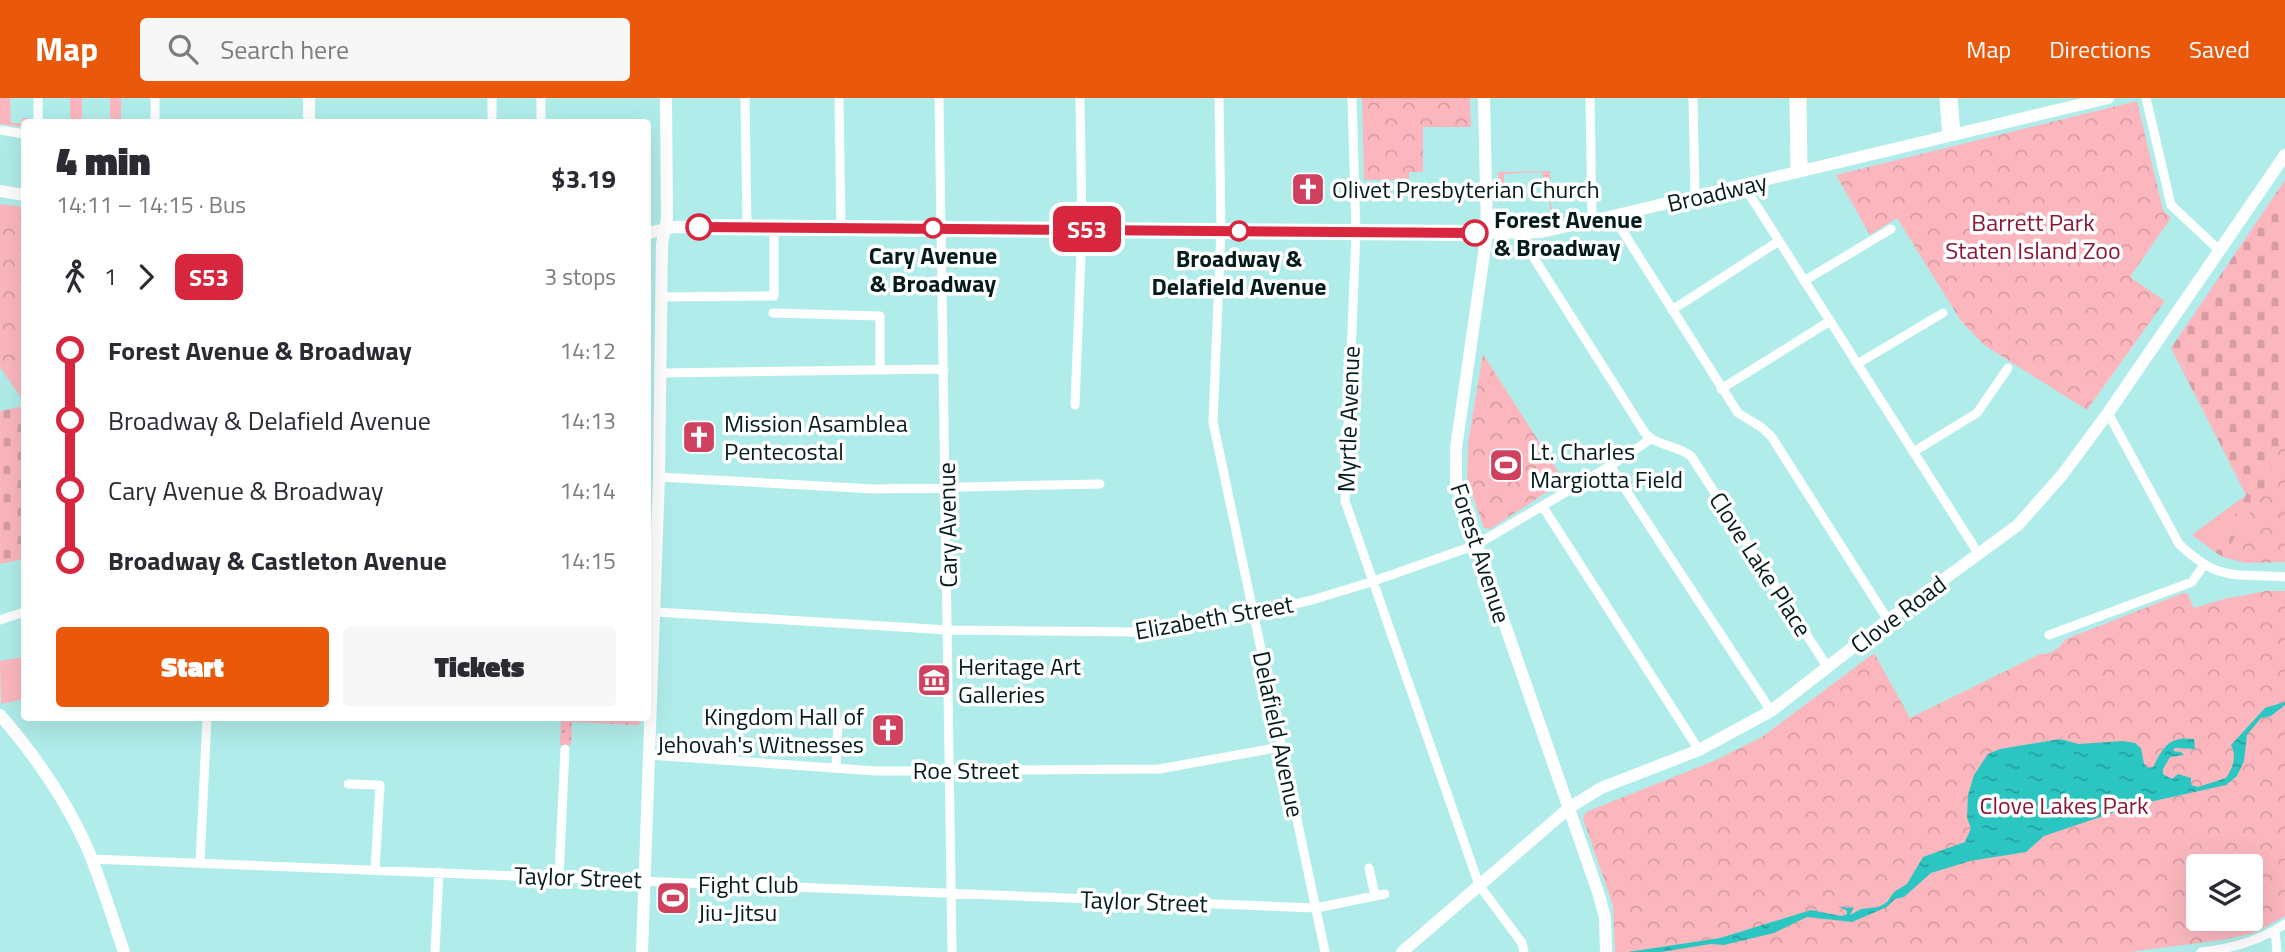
<!DOCTYPE html>
<html lang="en">
<head>
<meta charset="utf-8">
<style>
	body { margin:0; font-family:"Titillium Web",sans-serif; background:#f7f7f7; color:#2b2b33; height:100vh; display:flex; flex-direction:column; font-size:26px; white-space:nowrap }
	* { box-sizing:border-box; margin:0 }
	p { font-size:23px; color:#7c7c81 }
	.icon { flex:none; width:38px; height:38px; fill:none; stroke:currentColor; stroke-width:2; stroke-linecap:round; stroke-linejoin:round }
	.map { position:relative; flex:1; overflow:hidden }
	.details { position:absolute; left:21px; top:21px; width:630px; height:602px; display:flex; flex-direction:column; background:#fff; border-radius:7px; box-shadow:0 7px 28px #0002 }
	.details>* { flex:none }
	.badge { padding:0 14px; border-radius:10px; font-size:24px; line-height:46px }
	.tools { position:absolute; left:2186px; top:756px; display:grid; gap:14px }
	.tools a { display:grid; place-items:center; width:77px; height:77px; border-radius:7px; background:#fff; box-shadow:0 7px 28px #0002; font-size:35px }
	.map>.badge { position:absolute; translate:-50% -50%; box-shadow:0 0 0 4px #fff }
	.legs { display:flex; align-items:center; gap:10px; height:77px; padding:0 35px; font-size:23px }
	.legs p { margin-inline-start:auto }
	.summary { display:flex; align-items:center; justify-content:space-between; height:119px; padding:0 35px }
	h1 { font-size:38px; font-weight:800; line-height:52px }
	.action { display:flex; gap:14px; margin-top:auto; padding:14px 35px }
	.action a { flex:1; height:80px; border-radius:7px; background:#ea580c; color:#fff; font-size:28px; font-weight:800; line-height:80px; text-align:center }
	.action a+a { background:#f7f7f7; color:#2b2b33 }
	ul { padding:0 35px; list-style:none }
	li { display:flex; align-items:center; gap:24px; height:70px; font-size:26px }
	li i { display:grid; place-items:center; width:10px; height:100%; margin:0 9px; background:currentColor }
	li i::after { content:''; width:18px; height:18px; margin:-9px; border:5px solid; border-radius:50%; background:#fff }
	li p { margin-inline-start:auto }
	li:first-child i { background:linear-gradient(#0000 50%,currentColor 0) }
	li:last-child i { background:linear-gradient(currentColor 50%,#0000 0) }
	header { display:flex; align-items:center; gap:42px; box-sizing:border-box; height:98px; padding:0 35px; background:#ea580c; color:#fff }
	header strong { font-size:33px }
	nav { display:flex; gap:38px; margin-inline-start:auto; font-size:24px }
	.search { width:490px; height:63px; background:#f7f7f7; display:flex; align-items:center; gap:18px; box-sizing:border-box; padding:0 24px; border-radius:7px; color:#7c7c81; font-size:26px }
	.map>svg:first-child { display:block }
	.grass { fill:#fcb7be }
	.cemetery { fill:url(#cemetery-stones) }
	.park { fill:url(#park-crowns); fill-rule:evenodd }
	.garden { fill:url(#garden-dots) }
	.water { fill:url(#water-ripples) }
	.lines { fill:none; stroke-linecap:round; stroke-linejoin:round }
	.minor { stroke:#fff; stroke-width:9 }
	.tertiary { stroke:#fff; stroke-width:12 }
	.secondary { stroke:#fff; stroke-width:12 }
	.line-1-casing { stroke:#fff; stroke-width:16 }
	.line-1 { stroke:#d7263d; stroke-width:10 }
	.stop-1-dot { fill:#fff; stroke:#d7263d; stroke-width:3.5 }
	.labels { text-anchor:middle; dominant-baseline:central; stroke-width:7; stroke-linejoin:round; paint-order:stroke }
	.poi-label { font-size:24px; fill:#041c1b; stroke:#fff; text-anchor:start }
	.street-label { font-size:24px; fill:#041c1b; stroke:#fff }
	.stop-label { font-size:24px; font-weight:bold; fill:#041c1b; stroke:#fff }
	.park-label { font-size:24px; fill:#8b1636; stroke:#fff }
</style>
</head>
<body>
<header>
<strong>Map</strong>
<div class="search"><svg class="icon" aria-label="search" viewBox="0 0 24 24"><circle cx="10" cy="10" r="6"/><path d="M15 15l6 6"/></svg>Search here</div>
<nav><a>Map</a><a>Directions</a><a>Saved</a></nav>
</header>
<div class="map">
<svg width="2285" height="854" viewBox="0 0 2285 854">
	<defs>
		<pattern id="cemetery-stones" width="16" height="16" patternUnits="userSpaceOnUse" patternTransform="scale(1.75)"><rect width="16" height="16" fill="#fcb7be"/><path d="M2 7V4a2 2 0 0 1 4 0v3zM10 15v-3a2 2 0 0 1 4 0v3z" fill="#d69da3"/></pattern>
		<pattern id="park-crowns" width="20" height="18" patternUnits="userSpaceOnUse" patternTransform="scale(1.75)"><rect width="20" height="18" fill="#fcb7be"/><path d="M2 6a3 3 0 1 1 6 0M12 15a3 3 0 1 1 6 0" fill="none" stroke="#d69da3"/></pattern>
		<pattern id="garden-dots" width="8" height="8" patternUnits="userSpaceOnUse" patternTransform="scale(1.75)"><rect width="8" height="8" fill="#fcb7be"/><path d="M2 2h.1M6 6h.1" fill="none" stroke="#d69da3" stroke-width="1.8" stroke-linecap="round"/></pattern>
		<pattern id="water-ripples" width="26" height="14" patternUnits="userSpaceOnUse" patternTransform="scale(1.75)"><rect width="26" height="14" fill="#2cc6c2"/><path d="M2 4q2-2 4 0t4 0M15 11q2-2 4 0t4 0" fill="none" stroke="#23a09d"/></pattern>
	</defs>
	<rect width="100%" height="100%" fill="#b0edea"/>
	<!-- grass -->
	<path class="grass" d="M0 0H10L11 25H22V20H29L28 24H24V29L0 26Z
		M70 0H82V24H70Z
		M110 0H121V24H110Z
		M1550 73 1552 121 1543 123V118L1550 115 1549 81H1543L1542 74 1504 76V85H1498V74Z
		M1499 111H1505V117H1537L1538 124H1504L1499 119Z
		M2246 397 2215 454 2192 437Z
		M24 559V601L1 606 0 563Z"/>
	<!-- cemetery -->
	<path class="cemetery" d="M2285 82V345L2273 361 2270 382 2223 459 2215 454 2246 397 2171 250Z
		M24 308V461L0 466V313Z"/>
	<!-- park -->
	<path class="park" d="M1362 0H1470L1471 29H1423V74H1409V82H1364Z
		M2137 3 2163 112 2171 120 2130 179 2165 203 2087 312 1984 247 1961 223 1897 120 1870 137 1836 77Z
		M0 106 24 109V304L0 269Z
		M1483 256 1564 383 1490 431 1484 430 1467 382 1468 345Z
		M2285 345V464L2245 465 2223 459 2270 382 2273 361Z
		M2266 493H2285V818L2254 835 2221 842 2130 854H1615L1613 808 1583 720 1586 714 1716 662 1762 639 1874 555 1910 620 2040 556C2053 556 2058 551 2066 541L2183 495 2188 496 2194 510 2224 501ZM2198 768H2250V821H2198Z"/>
	<!-- garden -->
	<path class="garden" d="M561 620H640L639 627 572 624 571 647H560Z"/>
	<!-- water -->
	<path class="water" d="M2285 604V607L2271 618 2261 620 2251 632 2247 637 2244 663 2237 678 2226 687 2136 707 2044 738 2026 754 1970 763 1931 775 1904 799 1895 801 1887 809 1852 824 1807 819 1774 835 1724 847 1711 846 1661 854H1628L1720 840 1811 812 1841 818 1847 816V813L1838 808 1848 810 1854 809 1850 817 1861 811 1879 809 1887 804 1894 794 1907 786 1923 759 1965 744 1971 730 1967 720 1968 697 1974 677 1988 656 2000 651 2060 641 2079 646 2123 643 2135 645 2141 650 2144 666 2148 670 2153 669C2164 648 2169 638 2194 641L2195 651 2175 650 2173 653 2181 654 2184 657 2170 659 2163 671V676L2172 681 2178 676 2191 680V687L2198 689 2226 680C2233 670 2237 657 2231 647L2265 610Z"/>
	<g class="lines">
		<!-- minor -->
		<path class="minor" d="M155 0V24
			M492 0V24
			M541 0V24
			M745 0 747 129
			M839 0 841 130
			M939 0 952 854
			M1219 0 1221 132 1213 324 1325 854
			M1352 0 1356 134 1345 403 1479 787 1522 845 1524 854
			M1590 0 1592 123
			M1693 0 1695 99
			M1794 0 1795 76
			M1802 0 1803 74
			M1944 0 1947 39
			M1953 0 1956 37
			M2146 0 2171 107 2219 152
			M38 24V0
			M0 32 24 36
			M1744 88 1978 455
			M1613 118 1738 315 1761 329 1771 338 1888 522
			M1518 135 1645 335C1656 348 1677 347 1691 358L1828 570
			M1804 183 1891 131
			M662 199 774 198V130
			M1672 212 1779 143
			M773 215 880 218V272
			M1857 266 1943 215
			M662 275 944 271
			M1721 291 1830 223
			M1075 307 1082 131 1080 0
			M2108 315 2179 446C2220 485 2235 475 2285 479
			M1913 354 1977 315 2008 270
			M1610 368 1771 613
			M659 379 874 391 1100 386
			M1543 409 1699 652
			M656 514 948 532 1138 534 1253 515 1312 502 1371 484 1476 447 1610 368 1651 341
			M0 522 24 514
			M2049 537 2192 484 2204 467
			M650 657 876 673 1159 671 1281 649
			M836 670 838 626H853
			M348 686 380 687 375 772
			M91 761 1316 810 1385 796
			M200 765 207 620
			M1369 770 1375 798
			M559 779 565 651
			M2275 833 2277 854
			M435 854 439 774
			M2201 854C2230 851 2261 842 2285 826"/>
		<!-- tertiary -->
		<path class="tertiary" d="M309 24V0
			M0 93 24 97
			M648 135 675 129 1487 135 1541 134 1613 118 2108 0
			M642 854 659 379 662 146 667 121 666 0
			M1402 854 1569 710"/>
		<!-- secondary -->
		<path class="secondary" d="M1484 0 1487 135 1456 350V386L1598 794 1605 819 1606 854
			M0 617C34 656 64 699 86 747 101 782 112 819 124 854
			M1569 710 1601 690 1699 652 1771 613 1888 522 2018 427 2062 377 2108 315 2285 57"/>
	</g>
	<g class="lines">
		<!-- line-1 casing -->
		<g class="line-1-casing">
			<path id="line-1" d="M699 129 1475 135"/>
		</g>
		<!-- line-1 -->
		<use href="#line-1" class="line-1"/>
	</g>
	<!-- icons -->
	<defs>
		<g id="church-square" transform="scale(1.75)"><rect x="-9" y="-9" width="18" height="18" rx="4" fill="#d0405f" stroke="#fff"/><path d="M-1.2-6h2.4v3.5h3.3v2.4h-3.3V6h-2.4V-.1h-3.3v-2.4h3.3Z" fill="#fff"/></g>
		<g id="stadium-square" transform="scale(1.75)"><rect x="-9" y="-9" width="18" height="18" rx="4" fill="#d0405f" stroke="#fff"/><path d="M0-5a6.5 5 0 1 0 0 10a6.5 5 0 1 0 0-10ZM-3.5-1.8h7v3.6h-7Z" fill="#fff"/></g>
		<g id="museum-square" transform="scale(1.75)"><rect x="-9" y="-9" width="18" height="18" rx="4" fill="#d0405f" stroke="#fff"/><path d="M0-6L6-3V-2H-6V-3ZM-5-1h2V3h-2ZM-1-1h2V3h-2ZM3-1h2V3H3ZM-6 4H6V6H-6Z" fill="#fff"/></g>
	</defs>
	<g fill-rule="evenodd">
		<use href="#church-square" x="1308" y="91"/>
		<use href="#church-square" x="699" y="339"/>
		<use href="#stadium-square" x="1506" y="367"/>
		<use href="#museum-square" x="934" y="582"/>
		<use href="#church-square" x="888" y="632"/>
		<use href="#stadium-square" x="673" y="800"/>
	</g>
	<!-- markers -->
	<g class="stop-1-dot">
		<circle cx="699" cy="129" r="12"/>
		<circle cx="933" cy="130" r="9"/>
		<circle cx="1239" cy="133" r="9"/>
		<circle cx="1475" cy="135" r="12"/>
	</g>
	<g class="labels">
		<!-- poi labels -->
		<g class="poi-label">
			<text x="1332" y="91">Olivet Presbyterian Church</text>
			<text x="724" y="325">Mission Asamblea<tspan x="724" dy="28">Pentecostal</tspan></text>
			<text x="1530" y="353">Lt. Charles<tspan x="1530" dy="28">Margiotta Field</tspan></text>
			<text x="958" y="568">Heritage Art<tspan x="958" dy="28">Galleries</tspan></text>
			<text x="864" y="618" text-anchor="end">Kingdom Hall of<tspan x="864" dy="28">Jehovah's Witnesses</tspan></text>
			<text x="698" y="786">Fight Club<tspan x="698" dy="28">Jiu-Jitsu</tspan></text>
		</g>
		<!-- street labels -->
		<g class="street-label">
			<text transform="translate(1717 94) rotate(-13)">Broadway</text>
			<text transform="translate(1348 321) rotate(-88)">Myrtle Avenue</text>
			<text transform="translate(947 427) rotate(-91)">Cary Avenue</text>
			<text transform="translate(1481 455) rotate(72)">Forest Avenue</text>
			<text transform="translate(1761 466) rotate(57)">Clove Lake Place</text>
			<text transform="translate(1898 516) rotate(-37)">Clove Road</text>
			<text transform="translate(1214 519) rotate(-10)">Elizabeth Street</text>
			<text transform="translate(1279 636) rotate(78)">Delafield Avenue</text>
			<text x="966" y="672">Roe Street</text>
			<text transform="translate(578 779) rotate(2)">Taylor Street</text>
			<text transform="translate(1144 803) rotate(2)">Taylor Street</text>
		</g>
		<!-- stop labels -->
		<g class="stop-label">
			<text x="1494" y="121" text-anchor="start">Forest Avenue<tspan x="1494" dy="28">&amp; Broadway</tspan></text>
			<text x="933" y="157">Cary Avenue<tspan x="933" dy="28">&amp; Broadway</tspan></text>
			<text x="1239" y="160">Broadway &amp;<tspan x="1239" dy="28">Delafield Avenue</tspan></text>
		</g>
		<!-- park labels -->
		<g class="park-label">
			<text x="2033" y="124">Barrett Park<tspan x="2033" dy="28">Staten Island Zoo</tspan></text>
			<text x="2064" y="707">Clove Lakes Park</text>
		</g>
	</g>
</svg>
<div class="tools">
<a><svg class="icon" aria-label="layers" viewBox="0 0 24 24"><path d="M12 4l9 5-9 5-9-5zM3 14l9 5 9-5"/></svg></a>
</div>
<b class="badge" style="left:1087px;top:131px;background:#d7263d;color:#fff">S53</b>
<section class="details">
<div class="summary"><div><h1>4 min</h1><p>14:11 – 14:15 · Bus</p></div><b>$3.19</b></div>
<div class="legs"><svg class="icon" aria-label="walk" viewBox="0 0 24 24"><circle cx="13" cy="4" r="2"/><path d="M13 8l-2 6 4 7M11 14l-3 7M7 12l3-4h3l4 4"/></svg>1<svg class="icon" aria-label="forward" viewBox="0 0 24 24"><path d="M9 5l7 7-7 7"/></svg><b class="badge" style="background:#d7263d;color:#fff">S53</b><p>3 stops</p></div>
<ul>
<li><i style="color:#d7263d"></i><b>Forest Avenue &amp; Broadway</b><p>14:12</p></li>
<li><i style="color:#d7263d"></i><span>Broadway &amp; Delafield Avenue</span><p>14:13</p></li>
<li><i style="color:#d7263d"></i><span>Cary Avenue &amp; Broadway</span><p>14:14</p></li>
<li><i style="color:#d7263d"></i><b>Broadway &amp; Castleton Avenue</b><p>14:15</p></li>
</ul>
<div class="action"><a>Start</a><a>Tickets</a></div>
</section>
</div>
</body>
</html>
